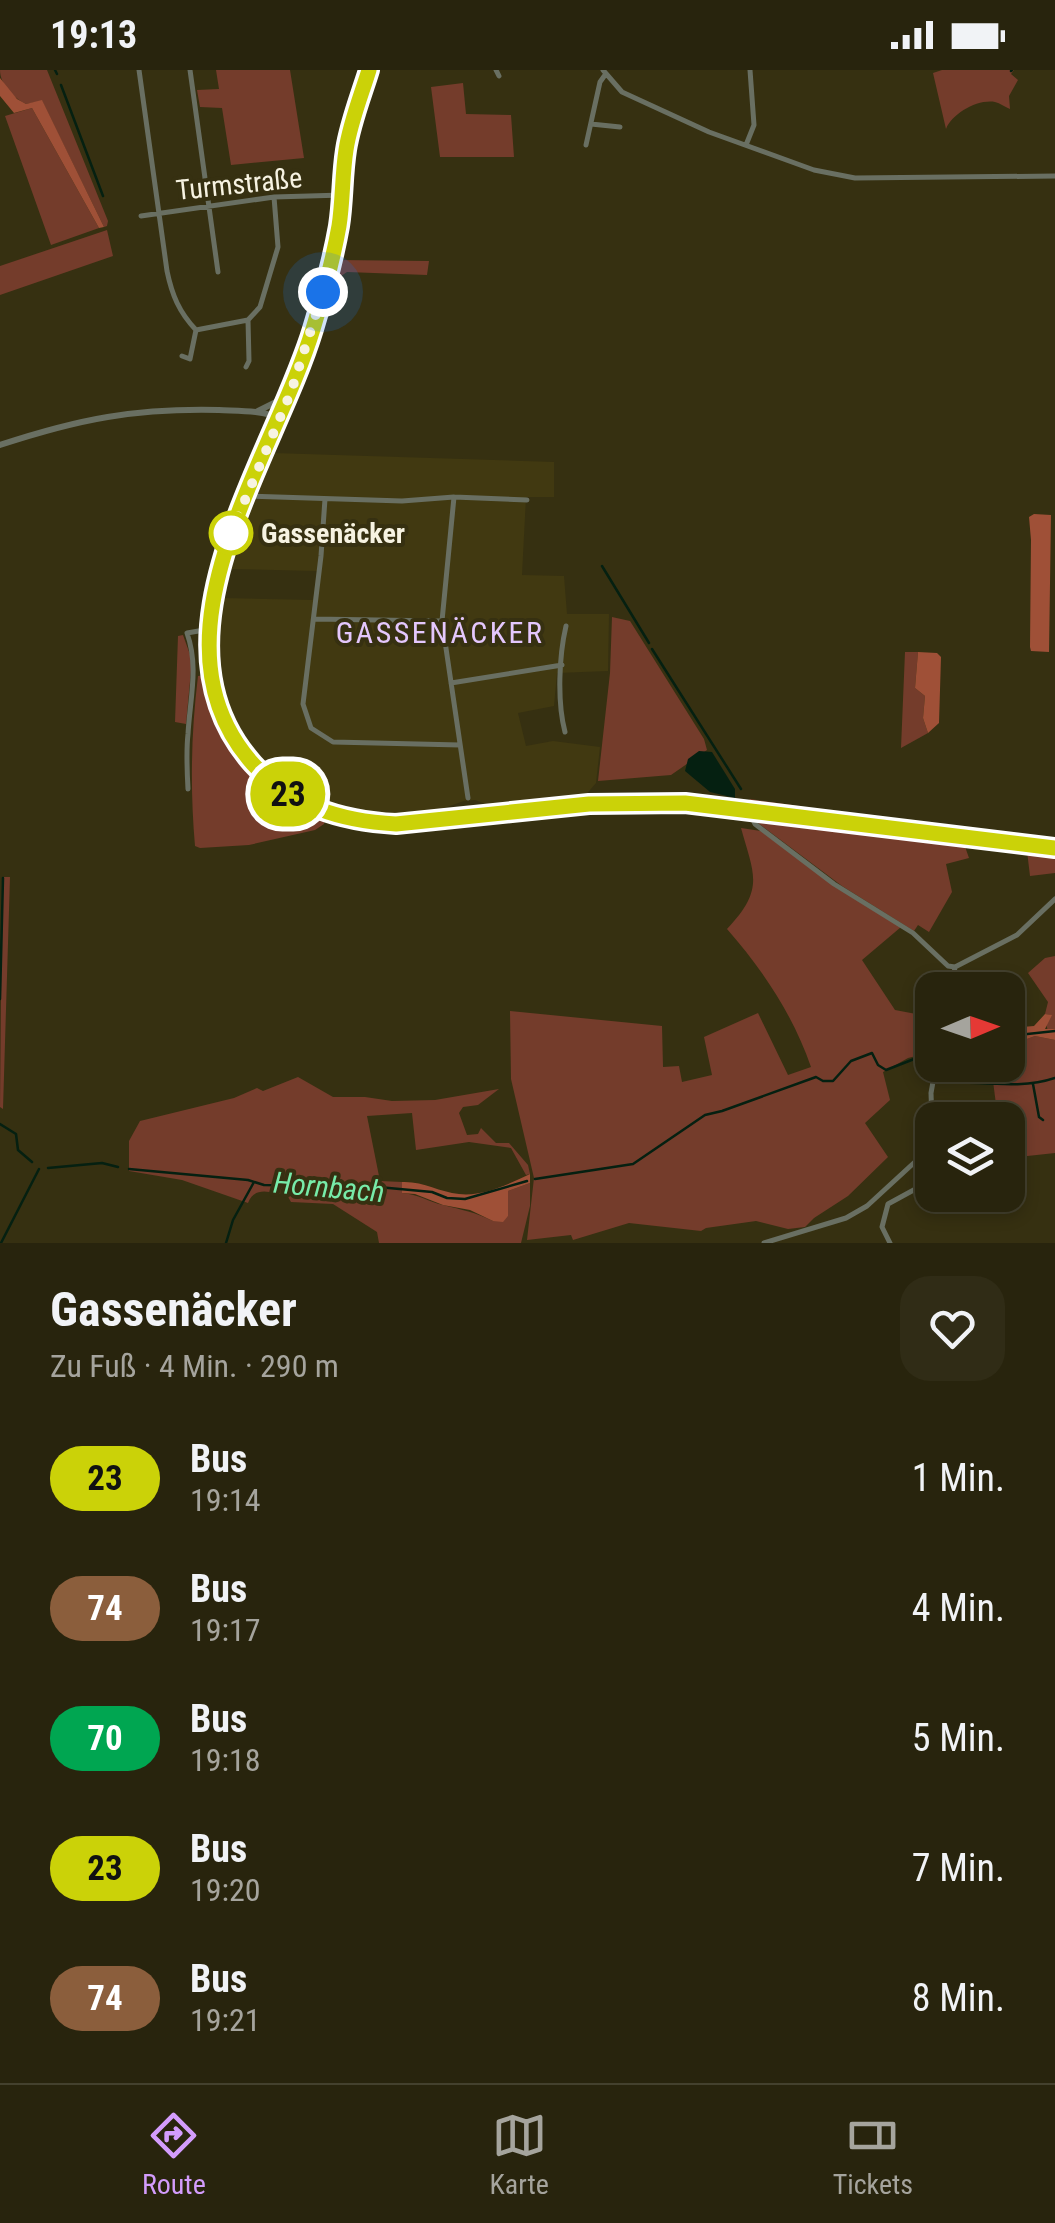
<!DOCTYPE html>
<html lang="de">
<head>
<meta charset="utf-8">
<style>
	body { margin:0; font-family:"Roboto Condensed",sans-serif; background:#302c16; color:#f1f3f6; height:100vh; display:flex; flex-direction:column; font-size:38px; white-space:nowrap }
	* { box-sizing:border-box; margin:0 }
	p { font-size:32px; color:#a5a49d }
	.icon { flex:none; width:55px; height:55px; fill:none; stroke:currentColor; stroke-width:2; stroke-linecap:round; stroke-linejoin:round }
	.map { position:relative; height:1173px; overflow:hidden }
	.panel { display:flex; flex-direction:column; background:#28240d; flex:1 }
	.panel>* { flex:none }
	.badge { padding:0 20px; border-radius:32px; font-size:35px; line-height:65px }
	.needle { width:65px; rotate:88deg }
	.fabs { position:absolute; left:915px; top:902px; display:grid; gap:20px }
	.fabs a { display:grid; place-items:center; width:110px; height:110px; border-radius:20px; background:#28240d; box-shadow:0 5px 15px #0003,0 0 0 2px #44412e; font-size:50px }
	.you { position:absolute; width:50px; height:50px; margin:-25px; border:8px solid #fff; border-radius:50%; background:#1a73e8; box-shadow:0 0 0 15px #1a73e833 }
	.map>.badge { position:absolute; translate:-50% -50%; box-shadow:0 0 0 5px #fff }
	.round { display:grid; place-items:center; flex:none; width:105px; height:105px; border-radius:30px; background:#302c16 }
	.head { display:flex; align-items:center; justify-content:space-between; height:170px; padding:0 50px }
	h1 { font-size:48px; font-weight:700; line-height:75px }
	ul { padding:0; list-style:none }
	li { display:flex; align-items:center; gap:30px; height:130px; padding:0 50px }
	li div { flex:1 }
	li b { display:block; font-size:38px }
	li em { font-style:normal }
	li .badge { min-width:110px; font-weight:700; text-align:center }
	.status { display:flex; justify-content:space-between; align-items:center; height:70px; padding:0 50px; background:#28240d; direction:ltr }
	.status svg { height:28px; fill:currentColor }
	.menu { display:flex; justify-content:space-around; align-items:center; height:140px; border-top:2px solid #44412e; background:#28240d; font-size:28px; color:#a5a49d }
	.menu a { display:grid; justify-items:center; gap:5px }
	.menu .selected { color:#d39cfc }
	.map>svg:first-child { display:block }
	.built { fill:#413911 }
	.green { fill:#743c2b }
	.forest { fill:#9f5037 }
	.water { fill:#052011 }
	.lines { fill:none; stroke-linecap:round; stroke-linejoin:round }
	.stream { stroke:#052011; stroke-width:2.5 }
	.minor { stroke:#696f62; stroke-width:5 }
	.tertiary { stroke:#696f62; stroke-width:6 }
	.secondary { stroke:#89937e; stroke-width:6 }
	.line-casing { stroke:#fff; stroke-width:22 }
	.line { stroke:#cbd208; stroke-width:15 }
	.walk { stroke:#f7f3e2; stroke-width:10; stroke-dasharray:0 18 }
	.stop-dot { fill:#fff; stroke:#cbd208; stroke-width:5 }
	.labels { text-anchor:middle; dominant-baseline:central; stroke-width:8; stroke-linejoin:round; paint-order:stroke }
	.street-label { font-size:28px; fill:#f7f3e2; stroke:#363011 }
	.stop-label { font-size:28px; font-weight:bold; fill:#f7f3e2; stroke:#363011; text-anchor:start }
	.neighbourhood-label { font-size:30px; letter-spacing:2.5px; fill:#e4c7fd; stroke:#363011 }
	.water-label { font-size:30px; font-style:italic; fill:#77eba9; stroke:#363011 }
</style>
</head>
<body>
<div class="status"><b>19:13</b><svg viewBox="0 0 49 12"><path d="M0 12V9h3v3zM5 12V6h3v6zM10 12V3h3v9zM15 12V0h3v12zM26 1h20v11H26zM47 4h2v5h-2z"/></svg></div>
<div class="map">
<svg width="1055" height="1173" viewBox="0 0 1055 1173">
	<rect width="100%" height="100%" fill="#363011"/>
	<!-- built -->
	<path class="built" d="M273 383 554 392V427H526L522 505 564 506 567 544H609L608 601 557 603 554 636 518 643 526 676 553 671 600 677 596 713 584 727 491 736 475 730 464 731 424 745 356 744 337 741 307 728 280 711 258 690 238 662 218 607 216 566 222 528 313 530 317 501 230 499 245 446Z"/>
	<!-- green -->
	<path class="green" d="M0 0H47L108 151 107 156 104 157 42 31 26 34C14 28 0 15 0 0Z
		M216 0H290L304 88 231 95 222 38 200 37 197 20 219 19Z
		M942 0H1014L1011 4 1018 10 1009 26 1010 39C1005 37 1000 33 995 32 977 29 952 44 946 59L933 3Z
		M463 13 466 44 511 45 514 87H440L431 17Z
		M32 38 99 158 51 175 5 46Z
		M107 160 113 186 0 225V196Z
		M337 190 429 191 427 205 347 202 332 212Z
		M612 547 630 551 704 669 707 680 671 705 598 711 610 603Z
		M183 565 192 590 186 654 175 652 178 566Z
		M905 582H918L915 618 925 626 923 648 928 663 901 678Z
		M206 605C225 683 251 717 325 749L324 754 315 760 249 775 200 778 195 776C190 718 191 663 198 606Z
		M750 729 799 736V738L963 758 958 763 755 737 747 733Z
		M758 745 962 768 969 788 946 794 952 822 929 862 918 855 914 861 842 816 758 753Z
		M741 758 761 761 837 818 901 857 862 890 895 940 932 947V982L908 988 883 1002 890 1030 865 1053 888 1087 848 1126 814 1148 805 1157 788 1159 756 1151 706 1158 701 1161 629 1153 573 1170 571 1165 527 1170 534 1108 511 1009 510 941 662 956 663 997 679 996 682 1012 712 1005 704 967 758 943 788 1005 811 997C793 945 763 900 727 859 765 819 754 805 741 758Z
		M1027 781 1055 785V803L1030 806Z
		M2 807H10L3 1039 0 1037Z
		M1055 886V959L1048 962 1046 953 1051 945 1045 944 1048 932 1028 903 1045 888Z
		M1035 966 1055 970V1083L1008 1088V1050H998L993 1011H935L938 995H1008V976Z
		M298 1007 333 1027H365L392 1031 435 1030 499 1019 478 1035 463 1037 459 1043 467 1065 478 1064 481 1058 496 1073H509L528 1095 530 1104 526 1105 511 1078 469 1072 416 1080 412 1043 367 1046 380 1111 402 1112V1123C418 1124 429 1132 443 1135 462 1140 475 1142 493 1151L508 1146V1121L530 1113V1136L521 1173H379L377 1162 333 1134 291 1132 287 1125C271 1123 255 1115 248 1133L182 1110 129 1101V1071L140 1051 234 1028 257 1018 263 1021Z"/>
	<!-- forest -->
	<path class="forest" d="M0 8 17 29 26 34 42 30 104 157 99 158 32 38 14 43 0 26Z
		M1034 444 1051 445 1049 582 1031 581 1030 577 1031 470 1029 447Z
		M918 582 937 583 941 587 939 653 928 663 923 648 925 626 915 618Z
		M1045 944 1052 945 1045 959H1055V970L1035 966 1008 976V958L1034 956Z
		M530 1104V1113L508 1121V1146L503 1152 493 1151 470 1140 443 1135 415 1124 402 1123V1112C423 1111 439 1122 459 1124 482 1127 509 1114 530 1104Z"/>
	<!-- water -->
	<path class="water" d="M699 681 712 682 735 719V728L710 722 685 701 688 689Z"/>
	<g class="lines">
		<!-- stream -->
		<path class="stream" d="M55 0 57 4
			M1011 1 1012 0
			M61 15 103 126
			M602 496 649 573
			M652 579 741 719
			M0 929 3 808
			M1008 966 1055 961
			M941 1012C979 1011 1020 1020 1055 1008
			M1033 1014 1039 1047 1043 1050
			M0 1054 16 1064 18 1080 32 1092
			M48 1098 102 1093 118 1097
			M129 1099 248 1110 264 1115 378 1117 432 1122 447 1128 465 1129 527 1111
			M535 1109 633 1094 705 1045 722 1041 816 1007 823 1011H833L851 991 872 983 878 995 886 1000 932 982
			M1 1173 39 1099
			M226 1173 233 1150 254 1112"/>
		<!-- minor -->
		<path class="minor" d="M139 0 167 201C172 225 179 242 196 260L248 250 260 237 278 177 274 127
			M190 0 218 202
			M496 0 499 6
			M603 0 622 22 709 62 814 100 855 108 1055 106
			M591 54 620 57
			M586 75 600 12 605 5
			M746 75 754 55 750 0
			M141 146 274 127 343 125
			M182 286 190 289 196 260
			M246 297 249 291 248 250
			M246 426 402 431 454 427 527 430
			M454 427 442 551 468 728
			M325 429 321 486 303 634 311 658 333 672 460 675
			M314 549 441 551
			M451 613 562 595
			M565 662C557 632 559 586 566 556
			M188 719C187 701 186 682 188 664 190 628 199 597 187 563L210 559
			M748 740 755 754 834 814 913 863 948 896 955 897 1017 865 1055 829
			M951 920 955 897
			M932 1052 931 1023 936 995
			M764 1173 846 1148 867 1136 929 1079 932 1065
			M890 1173 882 1157 888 1134 932 1110"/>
		<!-- tertiary -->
		<path class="tertiary" d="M258 341 286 327
			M0 375C79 349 135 338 219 340 239 341 261 340 280 348"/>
		<!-- secondary -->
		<path class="secondary" d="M369 0C361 26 350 53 346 80 342 105 343 131 339 156 333 190 323 226 313 259 274 388 141 569 253 694 292 737 340 751 396 754L589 734 685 733 1055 778"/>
	</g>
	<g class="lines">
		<!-- line casing -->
		<g class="line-casing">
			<path id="line" d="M369 0C361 26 350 53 346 80 342 105 343 131 339 156 333 190 323 226 313 259 274 388 141 568 253 694 292 736 340 751 396 754L589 734 685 733 1055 778"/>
		</g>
		<!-- line -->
		<use href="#line" class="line"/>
		<!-- walk -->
		<path class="walk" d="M231 463 291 322 323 222"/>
	</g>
	<!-- markers -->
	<circle class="stop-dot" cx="231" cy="463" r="20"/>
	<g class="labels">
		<!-- street labels -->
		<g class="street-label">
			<text transform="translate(239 114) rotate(-6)">Turmstraße</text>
		</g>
		<!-- stop labels -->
		<g class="stop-label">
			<text x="261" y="463">Gassenäcker</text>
		</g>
		<!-- neighbourhood labels -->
		<g class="neighbourhood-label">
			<text x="440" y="562">GASSENÄCKER</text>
		</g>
		<!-- water labels -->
		<g class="water-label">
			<text transform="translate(329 1117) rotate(5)">Hornbach</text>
		</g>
	</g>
</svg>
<div class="fabs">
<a><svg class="needle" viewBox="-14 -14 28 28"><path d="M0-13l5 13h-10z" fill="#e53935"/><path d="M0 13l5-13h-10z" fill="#a5a49d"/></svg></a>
<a><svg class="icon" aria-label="layers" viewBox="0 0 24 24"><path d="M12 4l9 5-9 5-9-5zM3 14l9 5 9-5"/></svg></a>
</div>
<div class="you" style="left:323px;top:222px"></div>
<b class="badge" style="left:288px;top:724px;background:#cbd208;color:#111">23</b>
</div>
<section class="panel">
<div class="head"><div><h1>Gassenäcker</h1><p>Zu Fuß · 4 Min. · 290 m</p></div><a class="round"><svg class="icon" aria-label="heart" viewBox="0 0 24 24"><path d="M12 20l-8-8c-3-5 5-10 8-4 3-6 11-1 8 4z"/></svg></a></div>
<ul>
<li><span class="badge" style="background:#cbd208;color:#111">23</span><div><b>Bus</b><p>19:14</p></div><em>1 Min.</em></li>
<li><span class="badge" style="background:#8b5e3c;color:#fff">74</span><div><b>Bus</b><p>19:17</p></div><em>4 Min.</em></li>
<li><span class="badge" style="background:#00a651;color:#fff">70</span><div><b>Bus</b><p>19:18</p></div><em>5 Min.</em></li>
<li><span class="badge" style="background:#cbd208;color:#111">23</span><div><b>Bus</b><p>19:20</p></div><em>7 Min.</em></li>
<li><span class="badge" style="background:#8b5e3c;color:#fff">74</span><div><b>Bus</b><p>19:21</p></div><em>8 Min.</em></li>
</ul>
</section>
<nav class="menu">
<a class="selected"><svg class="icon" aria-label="directions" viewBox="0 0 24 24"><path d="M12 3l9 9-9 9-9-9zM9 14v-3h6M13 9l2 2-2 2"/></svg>Route</a>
<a><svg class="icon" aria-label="map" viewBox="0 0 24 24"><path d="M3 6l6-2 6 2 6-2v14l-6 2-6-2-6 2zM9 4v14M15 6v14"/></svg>Karte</a>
<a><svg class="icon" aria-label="tickets" viewBox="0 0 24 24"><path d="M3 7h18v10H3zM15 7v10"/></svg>Tickets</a>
</nav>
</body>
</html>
